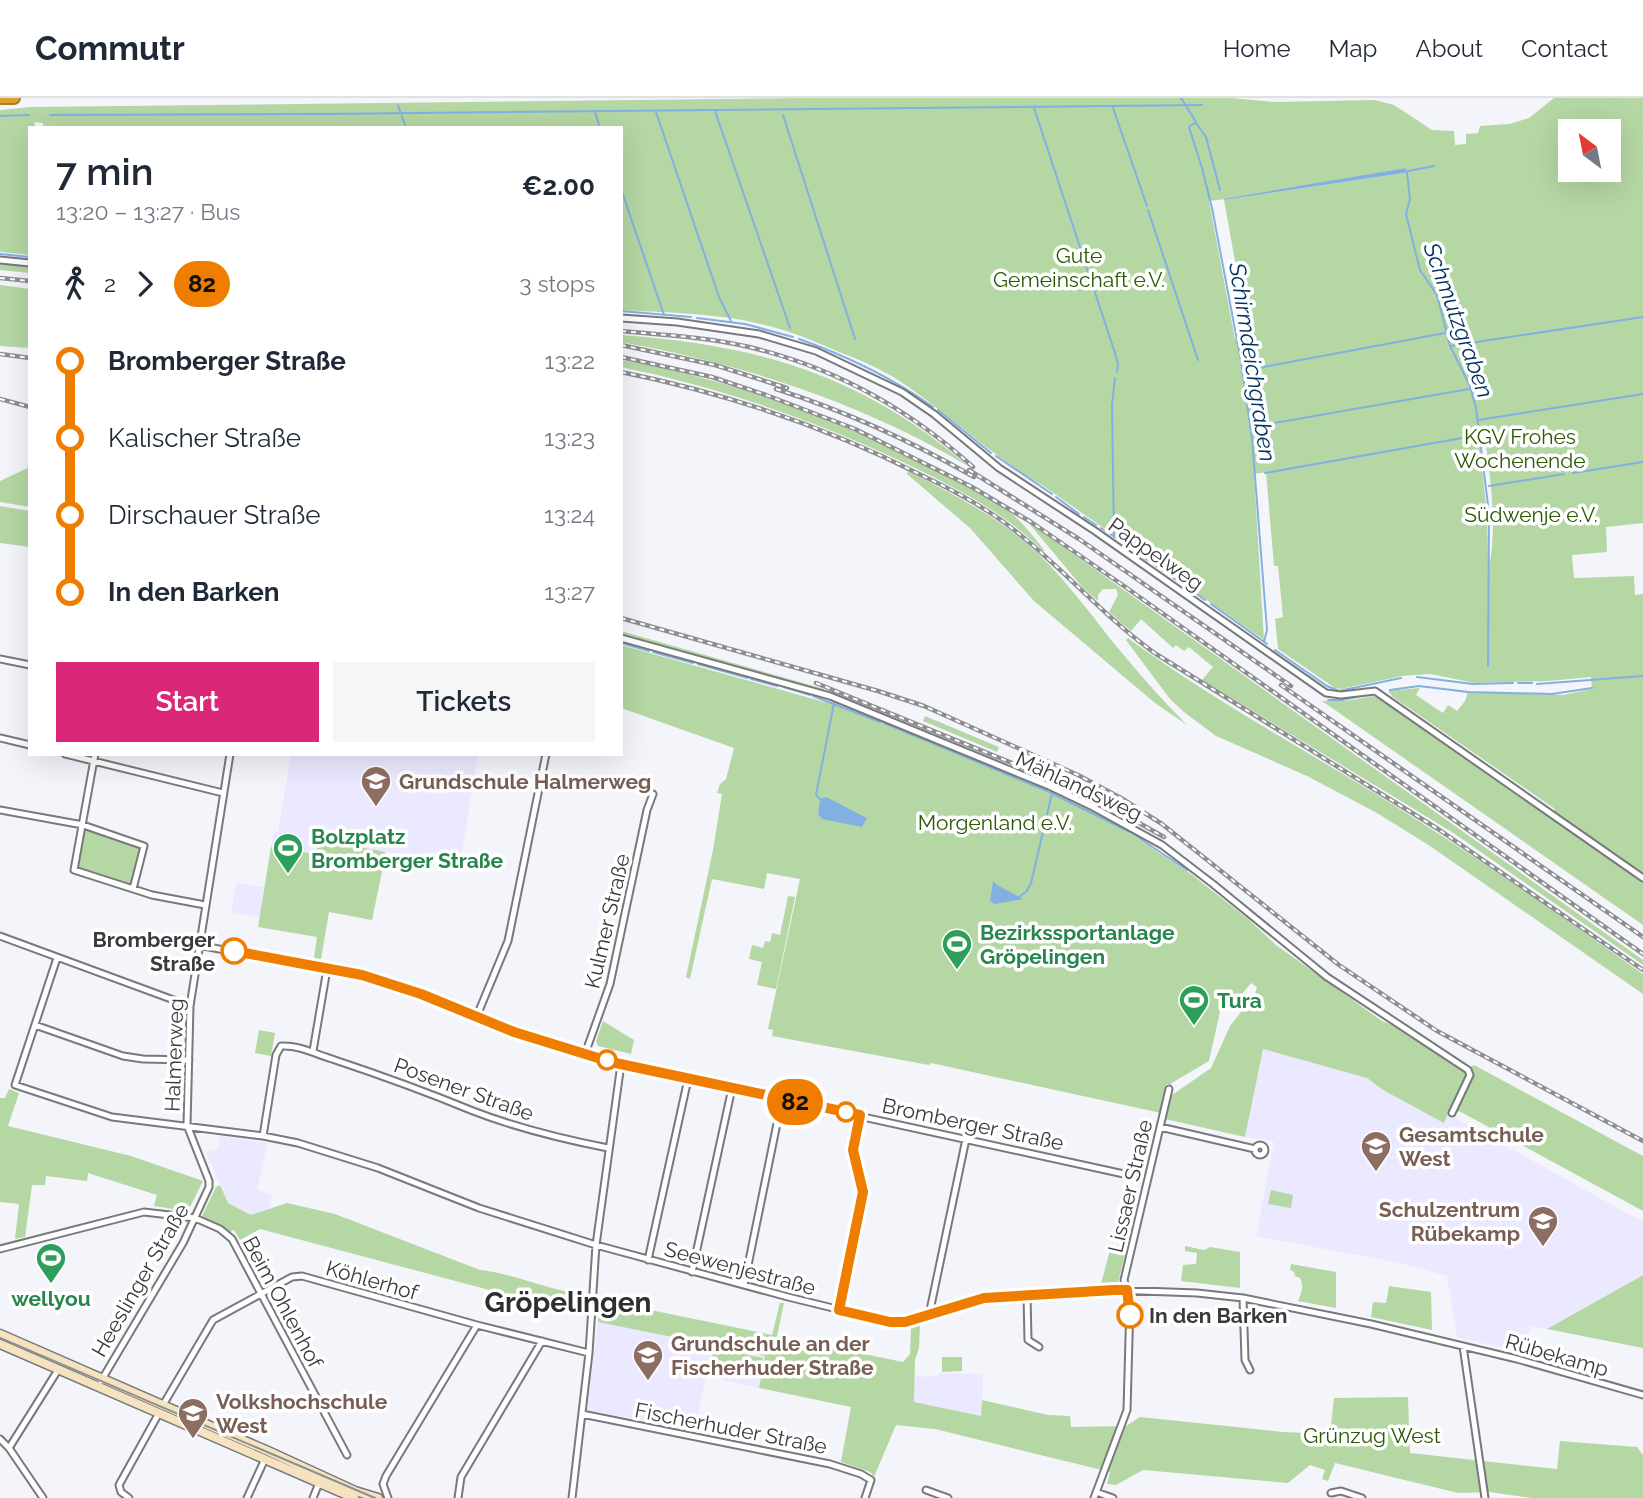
<!DOCTYPE html>
<html lang="en">
<head>
<meta charset="utf-8">
<style>
	body { margin:0; font-family:Raleway,sans-serif; background:#f6f6f7; color:#1f2937; height:100vh; display:flex; flex-direction:column; font-size:26px; white-space:nowrap }
	* { box-sizing:border-box; margin:0 }
	p { font-size:23px; color:#747a83 }
	.icon { flex:none; width:38px; height:38px; fill:none; stroke:currentColor; stroke-width:2; stroke-linecap:round; stroke-linejoin:round }
	.map { position:relative; flex:1; overflow:hidden }
	.side { position:absolute; left:28px; top:28px; width:595px; height:630px; display:flex; flex-direction:column; background:#fff; border-radius:0px; box-shadow:0 7px 28px #0002 }
	.side>* { flex:none }
	.badge { padding:0 14px; border-radius:23px; font-size:24px; line-height:46px }
	.needle { width:46px; rotate:328deg }
	.fabs { position:absolute; left:1558px; top:21px; display:grid; gap:14px }
	.fabs a { display:grid; place-items:center; width:63px; height:63px; border-radius:0px; background:#fff; box-shadow:0 7px 28px #0002; font-size:35px }
	.map>.badge { position:absolute; translate:-50% -50%; box-shadow:0 0 0 4px #fff }
	.legs { display:flex; align-items:center; gap:10px; height:77px; padding:0 28px; font-size:23px }
	.legs p { margin-inline-start:auto }
	.overview { display:flex; align-items:center; justify-content:space-between; height:119px; padding:0 28px }
	h1 { font-size:38px; font-weight:600; line-height:52px }
	.button { display:flex; gap:14px; margin-top:auto; padding:14px 28px }
	.button a { flex:1; height:80px; border-radius:0px; background:#db2777; color:#fff; font-size:28px; font-weight:600; line-height:80px; text-align:center }
	.button a+a { background:#f6f6f7; color:#1f2937 }
	ul { padding:0 28px; list-style:none }
	li { display:flex; align-items:center; gap:24px; height:77px; font-size:26px }
	li i { display:grid; place-items:center; width:10px; height:100%; margin:0 9px; background:currentColor }
	li i::after { content:''; width:18px; height:18px; margin:-9px; border:5px solid; border-radius:50%; background:#fff }
	li p { margin-inline-start:auto }
	li:first-child i { background:linear-gradient(#0000 50%,currentColor 0) }
	li:last-child i { background:linear-gradient(currentColor 50%,#0000 0) }
	header { display:flex; align-items:center; gap:42px; box-sizing:border-box; height:98px; padding:0 35px; background:#fff; border-bottom:2px solid #e0e1e3 }
	header strong { font-size:33px }
	nav { display:flex; gap:38px; margin-inline-start:auto; font-size:24px }
	.map>svg:first-child { display:block }
	.education { fill:#ebe9ff }
	.green { fill:#b5d7a3; fill-rule:evenodd }
	.water { fill:#82b0e3 }
	.lines { fill:none; stroke-linecap:round; stroke-linejoin:round }
	.stream { stroke:#82b0e3; stroke-width:2 }
	.street-casing { stroke:#78797d; stroke-width:9 }
	.secondary-casing { stroke:#78797d; stroke-width:11 }
	.highway-casing { stroke:#a47e31; stroke-width:14 }
	.street { stroke:#fff; stroke-width:5 }
	.secondary { stroke:#f5e3bf; stroke-width:8 }
	.highway { stroke:#dda22b; stroke-width:10 }
	.tram { stroke:#8d8e91; stroke-width:2 }
	.rail-casing { stroke:#8d8e91; stroke-width:4.5 }
	.rail { stroke:#fff; stroke-width:2; stroke-dasharray:5; stroke-linecap:butt }
	.line-1-casing { stroke:#fff; stroke-width:16 }
	.line-1 { stroke:#ef7d00; stroke-width:10 }
	.stop-1-dot { fill:#fff; stroke:#ef7d00; stroke-width:3.5 }
	.labels { text-anchor:middle; dominant-baseline:central; stroke-width:7; stroke-linejoin:round; paint-order:stroke }
	.park-label { font-size:21px; fill:#2b5800; stroke:#fff }
	.street-label { font-size:21px; fill:#393a3b; stroke:#fff }
	.education-label { font-size:21px; font-weight:bold; fill:#785e54; stroke:#fff; text-anchor:start }
	.leisure-label { font-size:21px; font-weight:bold; fill:#27864d; stroke:#fff; text-anchor:start }
	.stop-label { font-size:21px; font-weight:bold; fill:#393a3b; stroke:#fff; text-anchor:end }
	.water-label { font-size:23px; font-style:italic; fill:#00305f; stroke:#fff }
	.district-label { font-size:28px; font-weight:bold; fill:#2d2e31; stroke:#fff }
</style>
</head>
<body>
<header>
<strong>Commutr</strong>
<nav><a>Home</a><a>Map</a><a>About</a><a>Contact</a></nav>
</header>
<div class="map">
<svg width="1643" height="1400" viewBox="0 0 1643 1400">
	<rect width="100%" height="100%" fill="#f4f5fa"/>
	<!-- education -->
	<path class="education" d="M291 656H478L459 773 446 765 319 741 316 756 271 749 274 733 278 734Z
		M236 785 264 789 260 820 231 815Z
		M1262 951 1367 980 1383 992 1444 1024 1448 1016 1643 1124V1176L1547 1231 1531 1228 1524 1255 1457 1239 1447 1178 1400 1165 1256 1138 1274 1044 1245 1039Z
		M220 1038 268 1045 257 1092 272 1096 269 1111 251 1117 228 1105 206 1054 217 1051Z
		M598 1224 765 1258 759 1290 706 1278 695 1333 587 1312Z
		M939 1275 983 1276 982 1318 914 1304 915 1279 938 1278Z"/>
	<!-- green -->
	<path class="green" d="M809 0H1231L1276 4 1375 2 1394 7 1432 32 1454 33 1455 47 1466 46V36L1478 35 1480 28 1509 26 1529 20 1554 0H1643V425L1606 429 1607 454 1572 457 1574 480 1634 478 1635 497 1643 496V827L1322 603H1346L1373 598 1383 602 1550 719 1555 711 1393 599 1388 593 1420 590 1416 597 1443 615 1448 607 1457 613 1465 603 1468 594 1563 597 1592 591 1591 579 1549 583 1475 585 1430 576 1402 578 1341 591 1335 590 1278 551 1275 521 1283 519 1278 468H1274L1266 374 1254 376 1264 542 1042 387C991 358 949 316 901 284 882 271 860 262 839 254 816 244 793 234 769 228 721 215 670 215 621 212V30H43V25L34 24 36 30H30V157L0 154V12L31 9ZM1570 33H1608V72H1570ZM1405 70 1407 72 1404 75 1224 102 1248 235 1235 241 1209 103 1234 100ZM1479 338H1485C1490 380 1497 422 1490 464H1488L1487 417Z
		M0 165 30 168V175L0 172Z
		M0 187 30 191V250L0 248Z
		M621 237C759 247 862 277 968 368 862 305 743 266 621 244Z
		M621 262C731 281 838 321 936 372 959 384 986 395 1006 411 1020 421 1032 437 1044 452L1043 453C1006 416 960 392 913 369 821 324 722 290 621 269Z
		M30 369V409L0 404V383Z
		M908 373C950 395 992 415 1027 446 1060 474 1086 510 1112 543 1136 572 1161 601 1187 627L1155 605 1034 503 971 431 907 376Z
		M0 408 30 413V449L0 445Z
		M1027 423 1643 862V867L1455 736 1202 582 1213 569 1189 549 1184 553 1176 547 1173 550 1141 521 1131 533 1109 514 1118 497 1116 491H1103L1098 497V503L1083 490Z
		M621 533 824 591 823 594 621 538Z
		M1128 540C1208 599 1300 649 1384 701 1473 756 1558 816 1643 876V896L1430 748 1377 715 1307 678 1216 638 1184 614 1170 601 1126 542Z
		M621 547 853 612 1045 691 1105 719 1191 776 1248 821 1276 847 1382 923 1397 929 1465 972 1474 967 1643 1058V1113L1461 1014 1450 1011 1444 1025 1383 992 1367 980 1263 951 1245 1039 1165 1021 1172 997 1211 970 1230 928 1255 896 1257 889 1251 885 1232 908 1222 905 1209 963 1170 986H1166L1161 1015 931 965 929 967 772 938 773 932 768 931 800 781 767 775 764 791 712 781 690 881 686 879 713 752 722 696 717 695 720 686 726 681 734 650 621 610Z
		M925 618 999 649 997 654 923 623Z
		M87 732H93L141 750 131 786 78 769 83 737Z
		M319 741 386 754 372 822 329 814 321 861 314 860 317 839 258 829 271 749 316 756Z
		M788 798 795 799 776 891 757 887 762 864 749 861 752 847 763 850 765 843 770 844 772 835 780 837Z
		M603 923 634 942 631 956 598 948 596 943Z
		M259 932 275 935 271 958 255 955Z
		M9 991 19 995 8 1028 131 1058 203 1083 189 1111 186 1113 154 1108 157 1097 88 1075 87 1083 46 1078 45 1087H32L25 1139 15 1141 19 1106 0 1104V1000H5Z
		M220 1087 228 1105 251 1117 287 1105 335 1116 480 1172C517 1176 551 1194 588 1197L587 1218 260 1131 240 1142 234 1132 230 1134 202 1118 216 1089Z
		M1271 1092 1293 1097 1291 1110 1268 1106Z
		M1117 1147 1127 1149 1118 1184 1101 1186 1110 1152 1116 1150Z
		M1185 1148 1204 1152 1210 1149 1240 1154V1190L1181 1183 1183 1167 1196 1166 1197 1155 1185 1153Z
		M1291 1166 1336 1174V1210L1298 1203C1302 1194 1304 1188 1300 1180L1295 1178 1294 1174 1290 1172Z
		M1643 1176V1250L1547 1231 1643 1177Z
		M1389 1188 1431 1194 1432 1232 1371 1219 1373 1204 1386 1205Z
		M604 1196 631 1208 772 1237 780 1205H784L777 1238 903 1264 910 1256 911 1229 920 1227 919 1250 915 1262 914 1304 981 1318 982 1302 1048 1317 1070 1318 1071 1329 1126 1328 1140 1319 1283 1334 1330 1336 1334 1300 1408 1299 1410 1355 1557 1371 1560 1343 1637 1349 1643 1357V1400H1532L1489 1394 1458 1395 1335 1365 1328 1383 1322 1381 1325 1372 1310 1367 1288 1385 1143 1372 1116 1387 1107 1386 1110 1374 935 1331 896 1327 874 1379 870 1374 841 1364 851 1309 759 1290 765 1258 598 1224 599 1201Z
		M714 1250 763 1260 759 1280 710 1270Z
		M942 1259H962V1273L942 1274Z"/>
	<!-- water -->
	<path class="water" d="M1405 70 1407 72 1404 75 1224 102V101Z
		M826 699 867 720 862 729 822 721 818 716 820 701Z
		M993 783 997 787 1023 801 995 806 990 803Z"/>
	<g class="lines">
		<!-- stream -->
		<path class="stream" d="M1181 0 1196 24 1189 29 1202 70 1212 110 1241 263 1252 340 1267 532 1264 544
			M398 7 406 30
			M1034 10 1115 255 1118 266 1117 274
			M1113 10 1147 108
			M715 13 790 230
			M595 14 600 30
			M656 14 719 199 731 223
			M50 17 324 16 1202 7
			M783 17 855 241
			M0 18 29 17
			M1196 25 1206 39 1220 92
			M1404 73 1407 74 1410 101 1406 116 1420 172 1437 197 1450 248 1470 288 1476 310 1489 415 1488 568
			M1408 73 1434 68
			M621 91 664 217
			M1148 112 1198 262
			M0 156 30 159
			M621 213 691 219
			M697 220 745 226 793 239
			M799 241C847 258 891 279 933 309
			M1450 248 1643 219
			M1253 271 1445 235
			M938 312 991 355
			M1478 322 1643 296
			M1263 327 1469 291
			M996 358 1052 396
			M1265 375 1479 337
			M1573 375 1643 364
			M1489 388 1564 376
			M1056 399 1079 416
			M1084 419 1096 427
			M1101 430 1133 451
			M1114 439 1112 307 1115 280
			M1137 455 1185 488
			M1190 491 1205 502
			M1211 506 1267 546
			M621 545 649 553
			M1275 552 1327 588 1339 593 1401 580
			M653 554 693 565
			M698 566 748 580
			M1417 579 1473 586 1513 585
			M751 581 777 588
			M1518 585H1532
			M1537 586 1643 578
			M784 589 810 597
			M1390 592 1419 588 1468 594 1552 596 1592 590
			M813 598 880 624
			M1328 602H1342L1366 597
			M884 625 1047 693
			M1049 694 1130 734 1187 772
			M820 701 816 697 834 605
			M1019 799 1027 793 1031 785 1052 695"/>
		<!-- street casing -->
		<g class="street-casing">
			<path id="street" d="M0 162 30 165
				M621 220 677 224 759 236 816 253 902 294 934 316 999 370 1095 433 1326 595 1341 597 1375 593 1643 780
				M621 540 830 598 1049 688 1093 709 1162 747 1213 786 1327 879 1468 972 1470 977 1452 1015
				M0 561 30 567
				M0 640 30 647
				M65 656 223 695
				M95 656 74 772 152 797 205 807
				M0 712 83 727 144 748 133 791
				M0 838 190 908
				M198 847 362 878 421 896 514 934 621 966 1133 1078
				M57 860 15 987 112 1019 263 1038 298 1045 378 1070 479 1110 596 1147 788 1199 890 1224 917 1221 984 1200 1114 1192 1197 1195 1243 1200 1371 1226 1517 1261 1643 1297
				M476 920 508 843 546 656
				M35 927 123 958 143 961 189 962
				M313 953 327 871
				M585 956 610 886 647 712 653 696
				M1160 1029 1255 1051
				M263 1038 276 957 281 948C300 947 315 956 332 961 380 977 427 994 473 1013 517 1030 562 1041 608 1050
				M1255 1052a5 5 0 1 1 10 0a5 5 0 1 1-10 0Z
				M0 1151 144 1114 195 1120 220 1131 232 1141 347 1357
				M648 1162 688 981
				M692 1174 732 990
				M744 1187 782 1001
				M1027 1197 1028 1242 1039 1249
				M1243 1200 1245 1262 1250 1272
				M839 1212 863 1094 853 1052 860 1017
				M929 1217 966 1041
				M1463 1248 1485 1400
				M101 1283 183 1145 209 1089V1083L187 1027 190 908 230 656
				M163 1307 213 1222 292 1179 302 1178 477 1227 589 1255
				M582 1316 830 1366 861 1376 871 1382 865 1400
				M0 1341 9 1350 43 1400
				M9 1350 58 1272
				M926 1392 948 1400
				M1096 1394 1113 1400
				M1331 1395 1341 1393 1362 1400
				M129 1400 121 1394 119 1387 159 1315
				M247 1400 265 1361
				M313 1400 319 1385
				M388 1400 383 1386 386 1378 477 1227
				M458 1400 461 1379 542 1243
				M572 1400 589 1255 596 1147 621 966
				M1094 1400 1127 1312 1130 1204 1124 1182 1169 991"/>
		</g>
		<!-- secondary casing -->
		<g class="secondary-casing">
			<path id="secondary" d="M0 1236 268 1353 355 1393 378 1400
				M0 1246 354 1400"/>
		</g>
		<!-- highway casing -->
		<g class="highway-casing">
			<path id="highway" d="M0 0H14"/>
		</g>
		<!-- street -->
		<use href="#street" class="street"/>
		<!-- secondary -->
		<use href="#secondary" class="secondary"/>
		<!-- highway -->
		<use href="#highway" class="highway"/>
		<!-- tram -->
		<path class="tram" d="M0 1240 375 1400"/>
		<!-- rail casing -->
		<g class="rail-casing">
			<path id="rail" d="M0 180 30 183
				M621 233C664 237 707 239 749 249 833 269 909 311 973 369
				M621 247 715 267 787 290
				M0 256 30 260
				M621 259 712 279 766 297 855 331 972 389 1031 424 1124 488 1643 856
				M621 274C725 295 827 329 921 377 953 392 985 409 1013 431 1063 470 1104 519 1156 556L1438 731 1643 872
				M776 291C845 313 911 343 974 379
				M0 301 30 309
				M969 372 1079 441 1291 588
				M621 520 878 593 924 608 1078 677 1121 700 1162 726 1339 867 1437 933 1643 1043
				M816 585 1088 696 1164 739
				M1281 587 1643 839"/>
		</g>
		<!-- rail -->
		<use href="#rail" class="rail"/>
	</g>
	<g class="lines">
		<!-- line-1 casing -->
		<g class="line-1-casing">
			<path id="line-1" d="M234 853 362 877 421 896 514 934 611 964 860 1017 853 1052 863 1094 839 1212 890 1224H905L984 1200 1114 1192H1127L1130 1217"/>
		</g>
		<!-- line-1 -->
		<use href="#line-1" class="line-1"/>
	</g>
	<!-- icons -->
	<defs>
		<g id="school-pin" transform="scale(1.575)"><path d="M0 17L-7.5 6A9.5 9.5 0 1 1 7.5 6Z" fill="#8d6e63" stroke="#fff"/><path d="M0-5L7-2L0 1L-7-2ZM-4 1L0 2.5L4 1V4Q0 6-4 4Z" fill="#fff"/></g>
		<g id="stadium-pin" transform="scale(1.575)"><path d="M0 17L-7.5 6A9.5 9.5 0 1 1 7.5 6Z" fill="#2e9e5b" stroke="#fff"/><path d="M0-5a6.5 5 0 1 0 0 10a6.5 5 0 1 0 0-10ZM-3.5-1.8h7v3.6h-7Z" fill="#fff"/></g>
		<g id="university-pin" transform="scale(1.575)"><path d="M0 17L-7.5 6A9.5 9.5 0 1 1 7.5 6Z" fill="#8d6e63" stroke="#fff"/><path d="M0-5L7-2L0 1L-7-2ZM-4 1L0 2.5L4 1V4Q0 6-4 4Z" fill="#fff"/></g>
	</defs>
	<g fill-rule="evenodd">
		<use href="#school-pin" x="376" y="683"/>
		<use href="#stadium-pin" x="288" y="750"/>
		<use href="#stadium-pin" x="957" y="846"/>
		<use href="#stadium-pin" x="1194" y="902"/>
		<use href="#school-pin" x="1376" y="1048"/>
		<use href="#school-pin" x="1543" y="1123"/>
		<use href="#stadium-pin" x="51" y="1160"/>
		<use href="#school-pin" x="648" y="1257"/>
		<use href="#university-pin" x="193" y="1315"/>
	</g>
	<!-- markers -->
	<g class="stop-1-dot">
		<circle cx="234" cy="853" r="12"/>
		<circle cx="607" cy="962" r="9"/>
		<circle cx="846" cy="1014" r="9"/>
		<circle cx="1130" cy="1217" r="12"/>
	</g>
	<g class="labels">
		<!-- park labels -->
		<g class="park-label">
			<text x="1079" y="157">Gute<tspan x="1079" dy="24">Gemeinschaft e.V.</tspan></text>
			<text x="1520" y="338">KGV Frohes<tspan x="1520" dy="24">Wochenende</tspan></text>
			<text x="1531" y="416">Südwenje e.V.</text>
			<text x="995" y="724">Morgenland e.V.</text>
			<text x="1372" y="1337">Grünzug West</text>
		</g>
		<!-- street labels -->
		<g class="street-label">
			<text transform="translate(1156 456) rotate(35)">Pappelweg</text>
			<text transform="translate(1079 688) rotate(25)">Mählandsweg</text>
			<text transform="translate(607 823) rotate(-77)">Kulmer Straße</text>
			<text transform="translate(174 957) rotate(-88)">Halmerweg</text>
			<text transform="translate(464 991) rotate(20)">Posener Straße</text>
			<text transform="translate(973 1026) rotate(12)">Bromberger Straße</text>
			<text transform="translate(1130 1088) rotate(-77)">Lissaer Straße</text>
			<text transform="translate(740 1170) rotate(15)">Seewenjestraße</text>
			<text transform="translate(140 1182) rotate(-60)">Heeslinger Straße</text>
			<text transform="translate(372 1182) rotate(16)">Köhlerhof</text>
			<text transform="translate(283 1204) rotate(62)">Beim Ohlenhof</text>
			<text transform="translate(1557 1257) rotate(16)">Rübekamp</text>
			<text transform="translate(731 1330) rotate(11)">Fischerhuder Straße</text>
		</g>
		<!-- education labels -->
		<g class="education-label">
			<text x="399" y="683">Grundschule Halmerweg</text>
			<text x="1399" y="1036">Gesamtschule<tspan x="1399" dy="24">West</tspan></text>
			<text x="1520" y="1111" text-anchor="end">Schulzentrum<tspan x="1520" dy="24">Rübekamp</tspan></text>
			<text x="671" y="1245">Grundschule an der<tspan x="671" dy="24">Fischerhuder Straße</tspan></text>
			<text x="216" y="1303">Volkshochschule<tspan x="216" dy="24">West</tspan></text>
		</g>
		<!-- leisure labels -->
		<g class="leisure-label">
			<text x="311" y="738">Bolzplatz<tspan x="311" dy="24">Bromberger Straße</tspan></text>
			<text x="980" y="834">Bezirkssportanlage<tspan x="980" dy="24">Gröpelingen</tspan></text>
			<text x="1217" y="902">Tura</text>
			<text x="51" y="1200" text-anchor="middle">wellyou</text>
		</g>
		<!-- stop labels -->
		<g class="stop-label">
			<text x="215" y="841">Bromberger<tspan x="215" dy="24">Straße</tspan></text>
			<text x="1149" y="1217" text-anchor="start">In den Barken</text>
		</g>
		<!-- water labels -->
		<g class="water-label">
			<text transform="translate(1459 222) rotate(70)">Schmutzgraben</text>
			<text transform="translate(1253 264) rotate(81)">Schirmdeichgraben</text>
		</g>
		<!-- district labels -->
		<g class="district-label">
			<text x="568" y="1204">Gröpelingen</text>
		</g>
	</g>
</svg>
<div class="fabs">
<a><svg class="needle" viewBox="-14 -14 28 28"><path d="M0-13l5 13h-10z" fill="#e53935"/><path d="M0 13l5-13h-10z" fill="#747a83"/></svg></a>
</div>
<b class="badge" style="left:795px;top:1004px;background:#ef7d00;color:#111">82</b>
<section class="side">
<div class="overview"><div><h1>7 min</h1><p>13:20 – 13:27 · Bus</p></div><b>€2.00</b></div>
<div class="legs"><svg class="icon" aria-label="walk" viewBox="0 0 24 24"><circle cx="13" cy="4" r="2"/><path d="M13 8l-2 6 4 7M11 14l-3 7M7 12l3-4h3l4 4"/></svg>2<svg class="icon" aria-label="forward" viewBox="0 0 24 24"><path d="M9 5l7 7-7 7"/></svg><b class="badge" style="background:#ef7d00;color:#111">82</b><p>3 stops</p></div>
<ul>
<li><i style="color:#ef7d00"></i><b>Bromberger Straße</b><p>13:22</p></li>
<li><i style="color:#ef7d00"></i><span>Kalischer Straße</span><p>13:23</p></li>
<li><i style="color:#ef7d00"></i><span>Dirschauer Straße</span><p>13:24</p></li>
<li><i style="color:#ef7d00"></i><b>In den Barken</b><p>13:27</p></li>
</ul>
<div class="button"><a>Start</a><a>Tickets</a></div>
</section>
</div>
</body>
</html>
